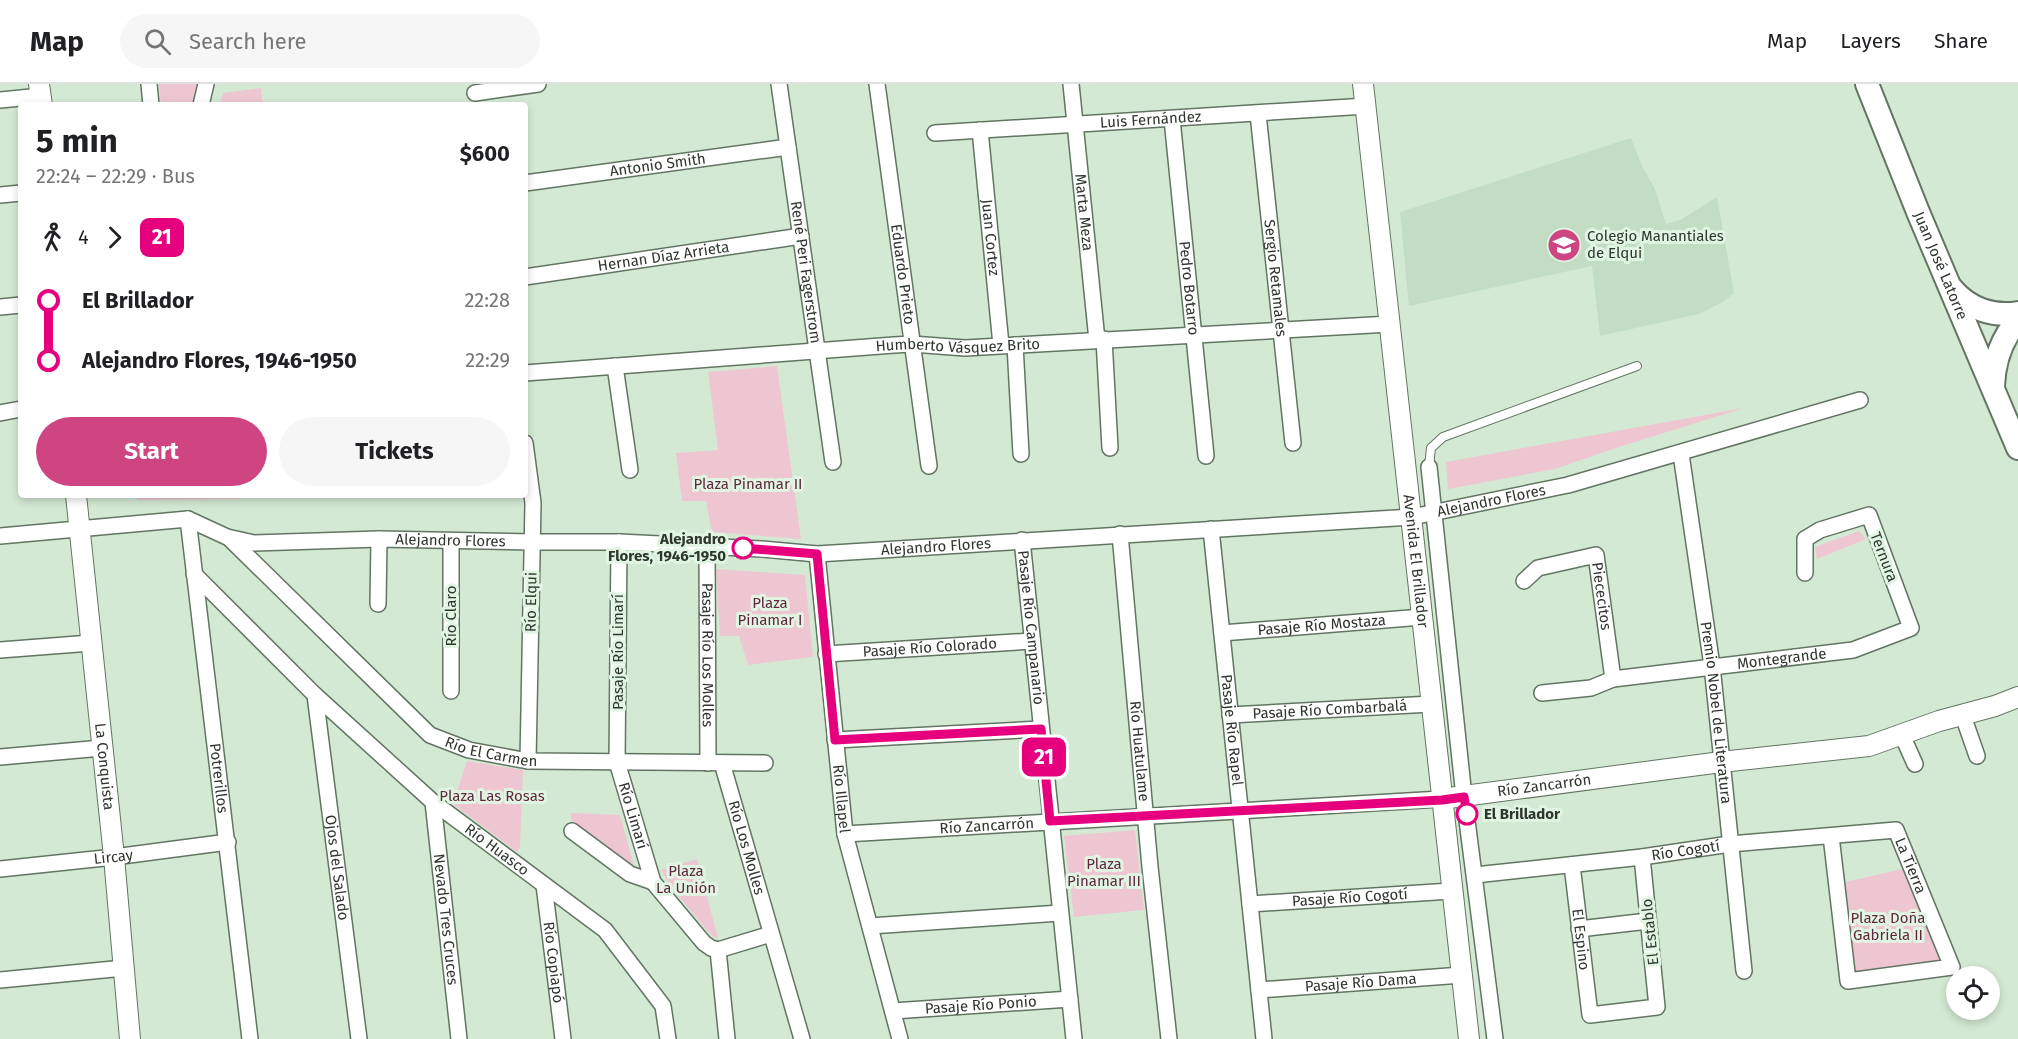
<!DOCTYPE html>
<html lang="en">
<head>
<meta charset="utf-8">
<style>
	body { margin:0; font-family:"Fira Sans",sans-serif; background:#f6f6f6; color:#202124; height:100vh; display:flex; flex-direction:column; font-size:22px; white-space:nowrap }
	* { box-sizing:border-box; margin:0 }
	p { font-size:20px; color:#757577 }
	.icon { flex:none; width:33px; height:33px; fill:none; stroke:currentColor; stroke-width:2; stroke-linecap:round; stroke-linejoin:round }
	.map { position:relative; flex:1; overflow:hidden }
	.sheet { position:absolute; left:18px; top:18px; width:510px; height:396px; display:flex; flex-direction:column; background:#fff; border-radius:6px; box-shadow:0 3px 9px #0003 }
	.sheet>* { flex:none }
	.badge { padding:0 12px; border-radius:9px; font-size:21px; line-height:39px }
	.fabs { position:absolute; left:1946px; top:882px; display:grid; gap:12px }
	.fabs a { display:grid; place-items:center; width:54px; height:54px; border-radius:50%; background:#fff; box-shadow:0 3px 9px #0003; font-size:30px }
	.map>.badge { position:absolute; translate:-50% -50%; box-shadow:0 0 0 3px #fff }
	.legs { display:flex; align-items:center; gap:9px; height:66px; padding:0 18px; font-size:20px }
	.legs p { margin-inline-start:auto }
	.headline { display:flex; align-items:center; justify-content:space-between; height:102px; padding:0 18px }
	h1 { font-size:33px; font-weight:700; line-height:45px }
	.action { display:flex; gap:12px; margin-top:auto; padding:12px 18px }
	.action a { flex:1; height:69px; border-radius:36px; background:#ce4581; color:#fff; font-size:24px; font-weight:700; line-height:69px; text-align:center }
	.action a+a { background:#f6f6f6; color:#202124 }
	ul { padding:0 18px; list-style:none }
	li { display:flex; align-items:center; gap:21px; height:60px; font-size:22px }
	li i { display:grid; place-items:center; width:9px; height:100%; margin:0 8px; background:currentColor }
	li i::after { content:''; width:15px; height:15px; margin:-8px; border:4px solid; border-radius:50%; background:#fff }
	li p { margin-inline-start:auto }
	li:first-child i { background:linear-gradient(#0000 50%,currentColor 0) }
	li:last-child i { background:linear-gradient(currentColor 50%,#0000 0) }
	header { display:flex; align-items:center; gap:36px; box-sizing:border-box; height:84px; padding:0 30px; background:#fff; border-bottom:2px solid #e0e0e0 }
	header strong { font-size:28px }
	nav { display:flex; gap:33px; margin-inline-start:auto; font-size:21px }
	.search { width:420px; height:54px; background:#f6f6f6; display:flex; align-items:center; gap:15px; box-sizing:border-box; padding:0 21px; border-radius:33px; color:#757577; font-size:22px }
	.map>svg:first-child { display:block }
	.built { fill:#c3ddc4 }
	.green { fill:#eec6d2 }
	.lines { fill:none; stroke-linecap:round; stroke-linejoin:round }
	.service-casing { stroke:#627563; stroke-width:10 }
	.minor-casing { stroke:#627563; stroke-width:18 }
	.tertiary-casing { stroke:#627563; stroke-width:22 }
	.secondary-casing { stroke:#627563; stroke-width:26 }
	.service { stroke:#fff; stroke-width:8 }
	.minor { stroke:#fff; stroke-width:15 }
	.tertiary { stroke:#fff; stroke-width:20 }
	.secondary { stroke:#fff; stroke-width:22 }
	.line-1-casing { stroke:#fff; stroke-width:14 }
	.line-1 { stroke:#e6007e; stroke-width:9 }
	.stop-1-dot { fill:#fff; stroke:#e6007e; stroke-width:3 }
	.labels { text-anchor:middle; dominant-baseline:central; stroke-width:6; stroke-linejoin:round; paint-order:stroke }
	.street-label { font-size:15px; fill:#2e362e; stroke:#e1f6e2 }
	.poi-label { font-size:15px; fill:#2e362e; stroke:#e1f6e2; text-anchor:start }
	.park-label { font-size:15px; fill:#62273f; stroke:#e1f6e2 }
	.stop-label { font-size:15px; font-weight:bold; fill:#2e362e; stroke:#e1f6e2; text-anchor:end }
</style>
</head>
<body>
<header>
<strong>Map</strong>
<div class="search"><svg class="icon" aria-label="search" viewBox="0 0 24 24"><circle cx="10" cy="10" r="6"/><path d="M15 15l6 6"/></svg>Search here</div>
<nav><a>Map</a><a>Layers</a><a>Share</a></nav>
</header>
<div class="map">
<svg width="2018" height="955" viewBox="0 0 2018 955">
	<rect width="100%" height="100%" fill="#d4e9d4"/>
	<!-- built -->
	<path class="built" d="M1631 54 1642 82 1655 105 1666 140 1682 135 1717 113 1734 209 1723 218 1699 230 1600 252 1592 182 1409 222 1400 128Z"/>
	<!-- green -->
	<path class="green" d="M159 0H201V3L192 21H161Z
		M261 4 263 21H220L223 9Z
		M777 282 801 455 712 448 706 417H682L676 369 718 366 708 288Z
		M1744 324 1619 363 1555 385 1448 405 1446 378Z
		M137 411H239V415L137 416Z
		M1859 447 1866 455 1817 475 1815 463Z
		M716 485 805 491 813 573 748 581 739 552H720Z
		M467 677 523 686 520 762 517 768 453 720Z
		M571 729 620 731 635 786 578 742 571 736Z
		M1135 746 1144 826 1074 833 1064 752Z
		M697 775 718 854 713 853 674 807 661 786Z
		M1911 783 1943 879 1852 890 1841 799Z"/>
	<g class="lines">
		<!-- service casing -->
		<g class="service-casing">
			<path id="service" d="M1429 383 1431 364 1443 353 1637 282"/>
		</g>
		<!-- minor casing -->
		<g class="minor-casing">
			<g id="minor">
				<path d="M149 0 151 21"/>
				<path id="s1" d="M779 0 833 378"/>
				<path id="s2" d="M877 0 929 382"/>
				<path id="s3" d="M1071 0 1097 256"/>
				<path d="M475 9 538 0"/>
				<path d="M0 16 41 12"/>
				<path d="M201 21 206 0"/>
				<path id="s4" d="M1258 30 1293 359"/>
				<path id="s5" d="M1172 35 1206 372"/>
				<path id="s6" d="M980 46 1001 261"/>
				<path id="s7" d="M935 49 1366 22"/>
				<path id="s8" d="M525 99 788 63"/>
				<path d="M0 111 21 109"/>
				<path id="s9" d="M525 193 801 152"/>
				<path d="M0 223 21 221"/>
				<path d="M1104 255 1110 364"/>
				<path d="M1015 261 1021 370"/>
				<path d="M615 282 630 386"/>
				<path id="s10" d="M525 289 894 261 912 260 965 264 1390 240"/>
				<path d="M0 329 21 325"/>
				<path d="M525 359 533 419 528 677"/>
				<path id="s11" d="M1681 370 1712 582 1744 887"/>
				<path d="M1429 383 1464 713 1495 955"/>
				<path id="s12" d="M188 435 250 955"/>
				<path id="s13" d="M1211 445 1264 955"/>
				<path id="s14" d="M1120 450 1150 783 1169 955"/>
				<path id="s15" d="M0 452 188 435 227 453 254 459 379 455 532 458H619L762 465 817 470 1412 433 1568 401 1860 316"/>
				<path id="s16" d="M230 455 430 651 469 666 528 677 765 679"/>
				<path id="s17" d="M1022 456 1074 955"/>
				<path id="s18" d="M619 458 617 678 653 798 704 859 711 864 718 866"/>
				<path id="s19" d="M707 463 708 679"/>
				<path id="s20" d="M817 470 845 750 900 955"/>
				<path id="s21" d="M194 490 315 611 433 718 605 846 663 922 668 955"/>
				<path id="s22" d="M1524 497 1538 484 1596 471 1613 595"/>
				<path d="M378 520 379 455"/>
				<path id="s23" d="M1222 549 1422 533"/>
				<path d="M0 566 91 559"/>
				<path id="s24" d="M826 570 1032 557"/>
				<path d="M451 607V457"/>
				<path id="s25" d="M1542 609 1591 604 1613 595 1853 566 1911 544 1869 431 1820 446 1805 455V489"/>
				<path id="s26" d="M315 611 359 955"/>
				<path d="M1962 629 1977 672"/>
				<path id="s27" d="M1230 631 1431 620"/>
				<path d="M1902 651 1915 680"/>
				<path d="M835 656 1041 645"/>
				<path d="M0 673 102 664"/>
				<path id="s28" d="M722 679 802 955"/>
				<path id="s29" d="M433 718 459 955"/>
				<path d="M572 747 630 790 653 798"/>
				<path id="s30" d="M845 750 1441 715"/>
				<path id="s31" d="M1572 781 1590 931 1657 923 1642 773"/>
				<path id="s32" d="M0 785 114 773 228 758"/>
				<path id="s33" d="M1475 791 1642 773 1730 760 1896 746 1952 883 1848 897 1831 752"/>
				<path id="s34" d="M544 801 563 955"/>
				<path id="s35" d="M1250 820 1451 807"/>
				<path d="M870 842 1060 829"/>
				<path d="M1579 845 1648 837"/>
				<path d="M718 866 727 955"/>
				<path d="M718 866 771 850"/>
				<path d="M0 896 124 884"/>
				<path id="s36" d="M1259 906 1462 891"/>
				<path id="s37" d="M893 927 1070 915"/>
			</g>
		</g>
		<!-- tertiary casing -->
		<g class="tertiary-casing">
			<g id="tertiary">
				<path d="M39 0 42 21"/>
				<path id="s38" d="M1363 0 1469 955"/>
				<path id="s39" d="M76 411 114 773 130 955"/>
				<path id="s40" d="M1441 715 1721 678 1869 662 1939 637 1995 622 2018 613"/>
			</g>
		</g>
		<!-- secondary casing -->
		<g class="secondary-casing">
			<g id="secondary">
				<path id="s41" d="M1867 0 1918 128 2018 364"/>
				<path d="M1952 205C1969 225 1993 233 2018 229"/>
				<path d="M1993 302C1994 277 2002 254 2018 236"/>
			</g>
		</g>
		<!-- service -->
		<use href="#service" class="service"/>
		<!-- minor -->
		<use href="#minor" class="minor"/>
		<!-- tertiary -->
		<use href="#tertiary" class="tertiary"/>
		<!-- secondary -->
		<use href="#secondary" class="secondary"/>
	</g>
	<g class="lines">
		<!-- line-1 casing -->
		<g class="line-1-casing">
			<path id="line-1" d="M743 464 817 470 835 656 1041 645 1050 737 1442 716 1464 713 1467 730"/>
		</g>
		<!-- line-1 -->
		<use href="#line-1" class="line-1"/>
	</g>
	<!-- icons -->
	<defs>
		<g id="school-disc" transform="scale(1.725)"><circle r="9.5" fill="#ce4581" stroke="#e1f6e2"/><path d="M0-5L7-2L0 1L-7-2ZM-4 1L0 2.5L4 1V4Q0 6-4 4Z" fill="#fff"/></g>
	</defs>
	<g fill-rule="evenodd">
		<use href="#school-disc" x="1564" y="161"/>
	</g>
	<!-- markers -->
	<g class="stop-1-dot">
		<circle cx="743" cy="464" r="10"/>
		<circle cx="1467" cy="730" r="10"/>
	</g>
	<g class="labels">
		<!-- street labels -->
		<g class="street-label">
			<text stroke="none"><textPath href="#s7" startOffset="216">Luis Fernández</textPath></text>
			<text stroke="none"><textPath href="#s8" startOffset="134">Antonio Smith</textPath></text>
			<text stroke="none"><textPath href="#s3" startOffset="129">Marta Meza</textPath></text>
			<text stroke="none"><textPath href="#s6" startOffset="108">Juan Cortez</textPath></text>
			<text stroke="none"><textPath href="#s9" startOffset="140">Hernan Díaz Arrieta</textPath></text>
			<text stroke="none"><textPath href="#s41" startOffset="196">Juan José Latorre</textPath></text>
			<text stroke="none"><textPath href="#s1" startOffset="190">René Peri Fagerstrom</textPath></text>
			<text stroke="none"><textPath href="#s2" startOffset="192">Eduardo Prieto</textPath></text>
			<text stroke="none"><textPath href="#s4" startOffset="165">Sergio Retamales</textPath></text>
			<text stroke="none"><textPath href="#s5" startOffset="170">Pedro Botarro</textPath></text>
			<text stroke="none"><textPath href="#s10" startOffset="434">Humberto Vásquez Brito</textPath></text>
			<text stroke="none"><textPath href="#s15" startOffset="1500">Alejandro Flores</textPath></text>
			<text stroke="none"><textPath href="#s15" startOffset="456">Alejandro Flores</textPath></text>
			<text stroke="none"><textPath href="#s15" startOffset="942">Alejandro Flores</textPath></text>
			<text transform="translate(1884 473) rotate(69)">Ternura</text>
			<text stroke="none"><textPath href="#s38" startOffset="480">Avenida El Brillador</textPath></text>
			<text stroke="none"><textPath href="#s22" startOffset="120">Piececitos</textPath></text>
			<text transform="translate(531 518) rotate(-89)">Río Elqui</text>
			<text transform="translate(451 532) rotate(-90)">Río Claro</text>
			<text stroke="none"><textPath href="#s23" startOffset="100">Pasaje Río Mostaza</textPath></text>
			<text stroke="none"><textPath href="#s17" startOffset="88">Pasaje Río Campanario</textPath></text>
			<text stroke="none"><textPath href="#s24" startOffset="104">Pasaje Río Colorado</textPath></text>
			<text transform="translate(618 568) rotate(-90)">Pasaje Río Limarí</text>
			<text stroke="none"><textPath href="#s19" startOffset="108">Pasaje Río Los Molles</textPath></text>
			<text stroke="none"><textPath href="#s25" startOffset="243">Montegrande</textPath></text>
			<text stroke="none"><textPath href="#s27" startOffset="100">Pasaje Río Combarbalá</textPath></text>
			<text stroke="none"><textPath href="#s11" startOffset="261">Premio Nobel de Literatura</textPath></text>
			<text stroke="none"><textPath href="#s13" startOffset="202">Pasaje Río Rapel</textPath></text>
			<text stroke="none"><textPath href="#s16" startOffset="344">Río El Carmen</textPath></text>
			<text stroke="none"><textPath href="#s14" startOffset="218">Río Huatulame</textPath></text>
			<text stroke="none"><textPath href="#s39" startOffset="273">La Conquista</textPath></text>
			<text stroke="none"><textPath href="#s12" startOffset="261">Potrerillos</textPath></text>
			<text stroke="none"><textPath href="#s40" startOffset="104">Río Zancarrón</textPath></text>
			<text stroke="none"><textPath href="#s20" startOffset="246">Río Illapel</textPath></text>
			<text stroke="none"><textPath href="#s18" startOffset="276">Río Limarí</textPath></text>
			<text stroke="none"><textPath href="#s30" startOffset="142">Río Zancarrón</textPath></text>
			<text stroke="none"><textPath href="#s28" startOffset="88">Río Los Molles</textPath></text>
			<text stroke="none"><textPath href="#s21" startOffset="410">Río Huasco</textPath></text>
			<text stroke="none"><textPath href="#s33" startOffset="212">Río Cogotí</textPath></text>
			<text stroke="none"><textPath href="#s32" startOffset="114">Lircay</textPath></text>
			<text stroke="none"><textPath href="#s33" startOffset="462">La Tierra</textPath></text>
			<text stroke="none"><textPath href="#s26" startOffset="174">Ojos del Salado</textPath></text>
			<text stroke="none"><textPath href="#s35" startOffset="100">Pasaje Río Cogotí</textPath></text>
			<text stroke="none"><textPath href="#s29" startOffset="118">Nevado Tres Cruces</textPath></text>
			<text transform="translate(1650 848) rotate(-96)">El Establo</text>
			<text stroke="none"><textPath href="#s31" startOffset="75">El Espino</textPath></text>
			<text stroke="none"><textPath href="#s34" startOffset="78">Río Copiapó</textPath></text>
			<text stroke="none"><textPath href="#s36" startOffset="102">Pasaje Río Dama</textPath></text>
			<text stroke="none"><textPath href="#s37" startOffset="88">Pasaje Río Ponio</textPath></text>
		</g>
		<!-- poi labels -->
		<g class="poi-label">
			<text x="1587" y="152">Colegio Manantiales<tspan x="1587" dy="17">de Elqui</tspan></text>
		</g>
		<!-- park labels -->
		<g class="park-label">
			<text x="748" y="400">Plaza Pinamar II</text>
			<text x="770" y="519">Plaza<tspan x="770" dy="17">Pinamar I</tspan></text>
			<text x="492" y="712">Plaza Las Rosas</text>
			<text x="1104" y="780">Plaza<tspan x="1104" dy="17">Pinamar III</tspan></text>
			<text x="686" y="787">Plaza<tspan x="686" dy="17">La Unión</tspan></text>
			<text x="1888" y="834">Plaza Doña<tspan x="1888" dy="17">Gabriela II</tspan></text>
		</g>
		<!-- stop labels -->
		<g class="stop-label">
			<text x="726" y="455">Alejandro<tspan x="726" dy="17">Flores, 1946-1950</tspan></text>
			<text x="1484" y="730" text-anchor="start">El Brillador</text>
		</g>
	</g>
</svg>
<div class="fabs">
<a><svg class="icon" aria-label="locate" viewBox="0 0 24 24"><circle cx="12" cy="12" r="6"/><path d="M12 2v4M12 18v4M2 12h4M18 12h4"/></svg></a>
</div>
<b class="badge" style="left:1044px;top:673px;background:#e6007e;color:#fff">21</b>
<section class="sheet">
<div class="headline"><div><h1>5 min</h1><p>22:24 – 22:29 · Bus</p></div><b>$600</b></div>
<div class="legs"><svg class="icon" aria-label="walk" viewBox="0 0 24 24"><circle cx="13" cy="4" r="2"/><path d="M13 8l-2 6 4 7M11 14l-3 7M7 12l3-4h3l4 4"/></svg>4<svg class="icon" aria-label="forward" viewBox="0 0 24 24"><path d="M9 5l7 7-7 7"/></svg><b class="badge" style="background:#e6007e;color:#fff">21</b></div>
<ul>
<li><i style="color:#e6007e"></i><b>El Brillador</b><p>22:28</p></li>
<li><i style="color:#e6007e"></i><b>Alejandro Flores, 1946-1950</b><p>22:29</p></li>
</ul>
<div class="action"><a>Start</a><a>Tickets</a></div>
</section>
</div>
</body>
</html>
